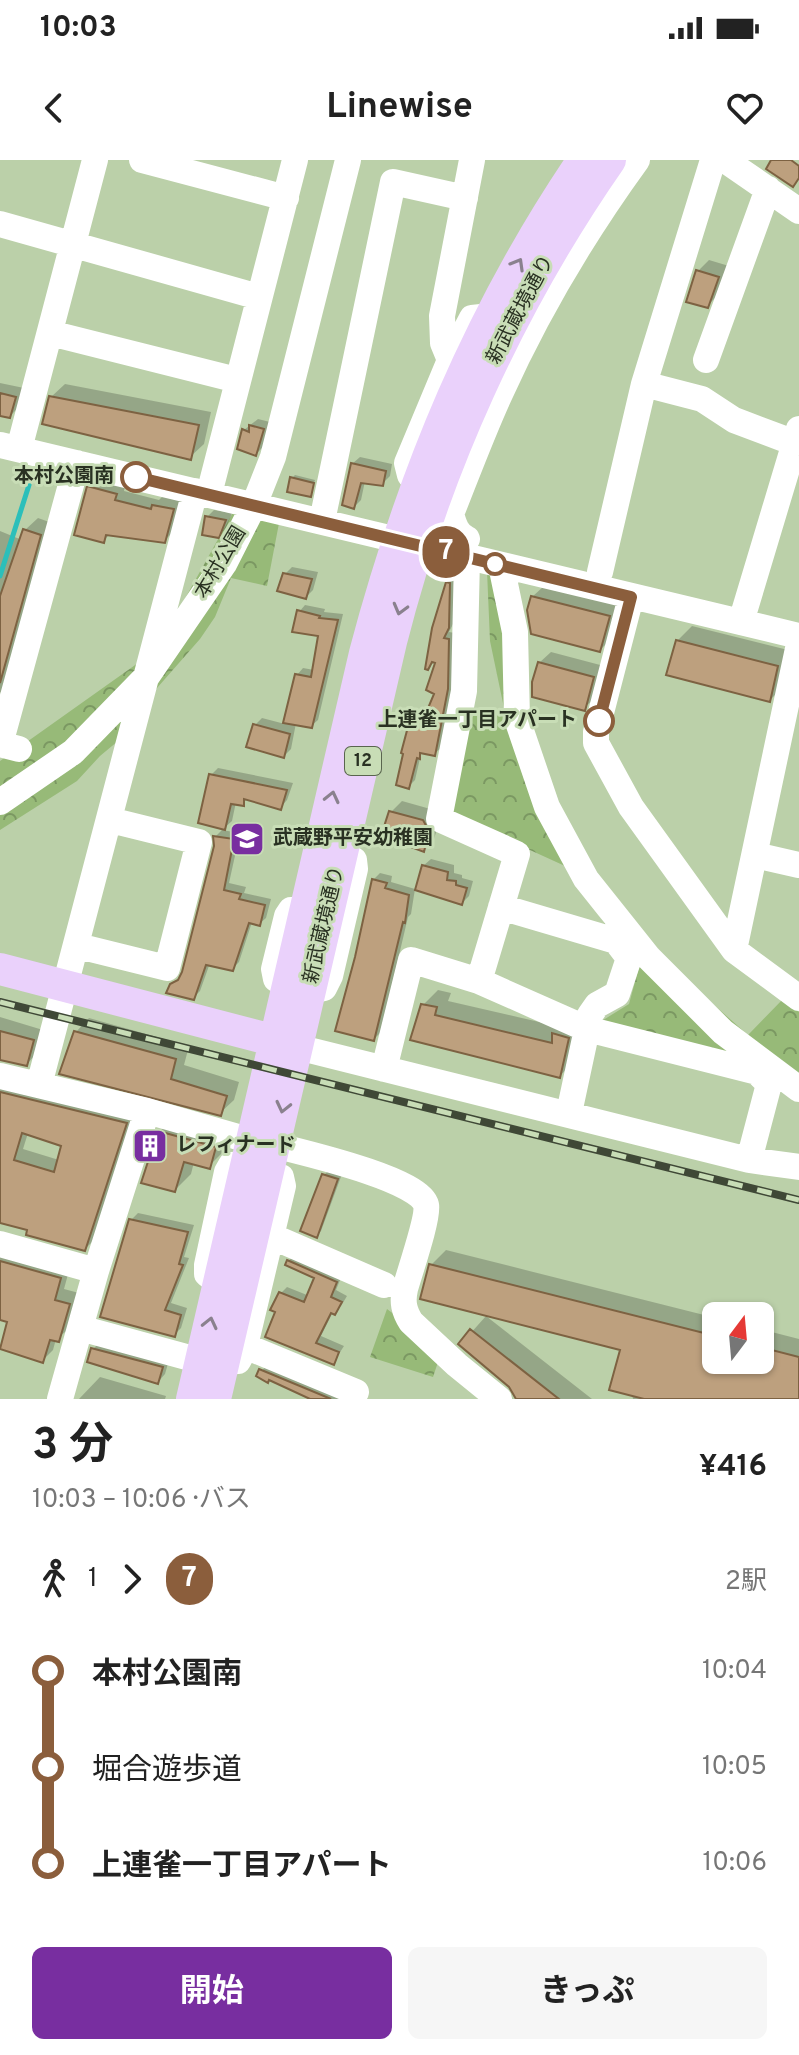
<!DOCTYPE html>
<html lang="ja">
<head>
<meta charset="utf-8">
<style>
	body { margin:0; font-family:Overpass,"Noto Sans JP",sans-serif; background:#f6f6f6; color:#222; height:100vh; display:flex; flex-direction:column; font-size:30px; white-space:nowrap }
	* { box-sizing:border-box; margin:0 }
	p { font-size:26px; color:#767676 }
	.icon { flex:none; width:44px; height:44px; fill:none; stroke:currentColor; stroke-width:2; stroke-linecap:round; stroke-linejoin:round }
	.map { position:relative; height:1239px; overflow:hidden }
	.side { display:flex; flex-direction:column; background:#fff; flex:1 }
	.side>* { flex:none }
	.badge { padding:0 16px; border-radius:26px; font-size:28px; line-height:52px }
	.needle { width:52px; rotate:16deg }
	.fabs { position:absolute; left:702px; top:1142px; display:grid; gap:16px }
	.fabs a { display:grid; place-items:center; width:72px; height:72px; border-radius:12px; background:#fff; box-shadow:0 2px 6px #0004; font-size:40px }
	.map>.badge { position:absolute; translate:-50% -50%; box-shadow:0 0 0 4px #fff }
	.legs { display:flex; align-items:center; gap:12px; height:88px; padding:0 32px; font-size:26px }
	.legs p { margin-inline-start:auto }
	.summary { display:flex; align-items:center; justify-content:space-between; height:136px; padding:0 32px }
	h1 { font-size:44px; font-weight:700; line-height:60px }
	.button { display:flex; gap:16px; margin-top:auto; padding:16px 32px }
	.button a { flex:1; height:92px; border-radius:12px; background:#782ea0; color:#fff; font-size:32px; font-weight:700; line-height:92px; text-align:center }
	.button a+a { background:#f6f6f6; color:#222 }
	ul { padding:0 32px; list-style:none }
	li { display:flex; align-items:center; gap:28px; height:96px; font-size:30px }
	li i { display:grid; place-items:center; width:12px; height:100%; margin:0 10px; background:currentColor }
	li i::after { content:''; width:20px; height:20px; margin:-10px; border:6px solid; border-radius:50%; background:#fff }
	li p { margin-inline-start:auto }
	li:first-child i { background:linear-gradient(#0000 50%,currentColor 0) }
	li:last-child i { background:linear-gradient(currentColor 50%,#0000 0) }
	.status { display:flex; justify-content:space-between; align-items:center; height:56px; padding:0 40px; background:#fff; direction:ltr }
	.status svg { height:22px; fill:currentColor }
	header { display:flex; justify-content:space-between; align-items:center; height:104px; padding:0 32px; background:#fff; font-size:36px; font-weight:700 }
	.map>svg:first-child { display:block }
	.forest { fill:url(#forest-crowns) }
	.shadow { fill:#0003; fill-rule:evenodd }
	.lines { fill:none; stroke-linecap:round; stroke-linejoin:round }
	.stream { stroke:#2bbfba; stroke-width:5 }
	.building { fill:#bda07e; stroke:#7d6242; stroke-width:2; fill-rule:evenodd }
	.minor { stroke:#fff; stroke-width:26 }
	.major { stroke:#ead1fb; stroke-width:32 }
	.rail-casing { stroke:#3f4836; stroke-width:8 }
	.rail { stroke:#c8ddb6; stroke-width:5; stroke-dasharray:15; stroke-linecap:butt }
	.oneway { stroke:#8a818e }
	.line-1-casing { stroke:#fff; stroke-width:18 }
	.line-1 { stroke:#8b5e3c; stroke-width:12 }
	.stop-1-dot { fill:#fff; stroke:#8b5e3c; stroke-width:4 }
	.labels { text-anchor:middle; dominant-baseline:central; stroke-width:6; stroke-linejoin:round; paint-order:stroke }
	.shield { fill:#c8ddb6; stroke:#59654e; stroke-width:2 }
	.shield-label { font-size:18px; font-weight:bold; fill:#293122 }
	.street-label { font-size:20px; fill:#293122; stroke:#c8ddb6 }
	.stop-label { font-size:20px; font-weight:bold; fill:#293122; stroke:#c8ddb6; text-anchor:end }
	.poi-label { font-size:20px; font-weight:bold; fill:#293122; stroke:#c8ddb6; text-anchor:start }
</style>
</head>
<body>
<div class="status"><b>10:03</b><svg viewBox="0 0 49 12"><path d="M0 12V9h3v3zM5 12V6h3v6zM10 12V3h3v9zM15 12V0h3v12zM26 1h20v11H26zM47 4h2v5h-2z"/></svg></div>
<header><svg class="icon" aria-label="back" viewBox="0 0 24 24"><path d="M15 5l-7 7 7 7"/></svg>Linewise<svg class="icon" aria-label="heart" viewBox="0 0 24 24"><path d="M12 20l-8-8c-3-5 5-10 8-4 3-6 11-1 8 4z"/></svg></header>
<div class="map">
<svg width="799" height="1239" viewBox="0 0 799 1239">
	<defs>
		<pattern id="forest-crowns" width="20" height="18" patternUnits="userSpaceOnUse" patternTransform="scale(2)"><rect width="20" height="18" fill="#97ba78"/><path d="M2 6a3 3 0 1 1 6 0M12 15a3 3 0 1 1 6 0" fill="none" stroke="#7b9862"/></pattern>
	</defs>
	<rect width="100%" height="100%" fill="#bbd0a9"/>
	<!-- forest -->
	<path class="forest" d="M236 347 280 358 267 426 231 418 215 457 200 479 150 536 168 469Z
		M487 411 513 418 530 564 561 650 603 724 678 813 748 875 782 840 799 852V929L600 862 629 844 639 807 605 764 565 706 451 654 469 555 504 548 490 481Z
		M145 498 124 576 100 596 77 621 0 670V601Z
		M387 1149 442 1190 433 1217 370 1197Z"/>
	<!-- shadow -->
	<path class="shadow" d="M709 100 729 106 718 135 707 146 698 111Z
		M0 223 24 228 19 247 10 256 0 254Z
		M65 224 211 252 204 284 190 297 51 237Z
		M258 259 270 262 263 287 256 294 244 270Z
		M360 297 392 304 390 316 382 324 365 321 361 340 354 347 352 304Z
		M295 315 315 320 310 335 292 318Z
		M98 318 125 325 124 331 159 340 163 336 182 340 174 371 164 381 111 373 103 381 89 327Z
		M214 350 232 353 226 368 219 376 207 357Z
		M38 358 52 363 7 526 0 533V371L22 380 25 370Z
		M292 407 318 412 313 430 306 437 285 414Z
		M455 416V460L449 472 455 473 454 521 441 588 434 594 424 592 421 594 415 620 408 627 411 564 418 558 426 559 437 532 440 496 427 508 448 423Z
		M544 426 619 445 611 479 600 490 532 437Z
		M305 445 325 449 324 452 343 454 318 560 311 566 296 563 291 589 284 596 255 565 262 558 285 564 297 515 303 508 314 510 320 474 299 452Z
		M692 466 792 491 785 525 770 540 677 481Z
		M551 492 604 506 596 537 584 548 539 503Z
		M218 608 293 623 287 640 280 648 248 638 243 643 236 642 232 661 222 670 240 673 229 723 246 727 244 733 271 739 266 758 259 764 252 762 239 802 232 809 210 803 200 831 193 838 171 825 183 815 217 686 216 676 224 668 211 615Z
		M402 641 434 650 440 659 434 679 423 690 391 652Z
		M431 699 454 705V713L462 715V718L473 721 469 736 462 743 423 706Z
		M380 713 392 716 391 722 415 729 411 754 408 757 381 872 374 879 373 720Z
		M438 830 451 833 448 841 561 867 582 864 574 901 560 916 413 879 423 845Z
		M0 857 43 870 37 893 27 904 0 900Z
		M89 858 189 886 184 905 239 922 234 940 220 953 76 872Z
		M0 918 136 952 95 1079 85 1089 0 1061ZM28 973 63 984 59 1000 23 989Z
		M176 955 231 971 225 990 209 1006 194 1002 191 1014 175 1030 159 972Z
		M329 1010 342 1014 321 1071 316 1076 324 1015Z
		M138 1053 194 1065 184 1097 189 1098 171 1143 187 1148 181 1168 174 1175 131 1060Z
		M0 1084 70 1107 64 1129 79 1133 69 1169 56 1179 53 1190 42 1201 10 1161 0 1158Z
		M446 1090 716 1158V1200H760V1169L799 1179V1239H633L623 1188 431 1105Z
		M295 1095 342 1115 336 1130 347 1136 341 1146 333 1152 321 1176 344 1186 333 1203 278 1151 281 1133 287 1127 307 1135 317 1117 288 1101Z
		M486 1156 592 1239H519L511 1225 461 1184Z
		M100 1182 169 1200 165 1214 158 1222 93 1189Z
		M267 1205 350 1239H311L258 1215Z
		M100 1217 166 1236 165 1239H79Z"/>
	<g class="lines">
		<!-- stream -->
		<path class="stream" d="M0 416 29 325"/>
	</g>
	<!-- building -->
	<path class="building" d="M771 0H791L799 6V18L793 27 766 9Z
		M696 110 719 117 708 148 686 142Z
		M0 233 16 237 10 258 0 256Z
		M49 236 199 265 191 300 42 264Z
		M249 265 264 269 256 296 237 289 242 269 249 272Z
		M351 303 386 311 383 326 361 323 354 349 342 345Z
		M290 317 314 323 311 337 287 332Z
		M87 326 117 334 115 340 151 349 152 345 174 349 165 383 106 375 104 383 74 375Z
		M205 356 226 360 219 378 202 375Z
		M23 369 41 375 0 523V436Z
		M283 413 312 419 306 439 277 431Z
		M446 422 450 423 449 468 444 478 449 479 448 529 435 596 420 593V599L417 598 409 629 396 625 403 594 401 593 409 563 421 565 434 534 426 530 435 503 432 502 428 510 425 509 432 468Z
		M531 436 610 456 600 492 531 474 527 450Z
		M297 450 320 456 319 458 338 460 312 568 283 563 295 514 311 517 318 476 292 472Z
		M676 480 778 506 770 542 666 515Z
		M538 502 594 517 585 551 532 537V522Z
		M253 564 290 574 284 598 246 587Z
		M209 614 287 630 281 650 244 639V646L231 644 225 670 198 663Z
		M389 651 423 660 429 671 424 692 381 676Z
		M213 676 234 679 224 730 241 734 239 739 265 745 260 766 249 763 233 811 206 805 194 840 166 833 170 824 178 820 182 812 214 686Z
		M422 705 448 712 447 720 456 721V725L467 728 462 745 415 730Z
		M372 719 387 723 385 728 409 735 405 763 403 762 374 881 335 871 355 797Z
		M421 844 437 847 435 855 552 883V873L569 878 560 918 410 880Z
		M0 871 34 880 27 906 0 900Z
		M74 871 176 899 171 919 227 936 221 956 59 914Z
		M0 932 127 963 85 1091 26 1075 27 1070 0 1063ZM22 973 61 986 54 1012 14 1000Z
		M158 971 216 987 210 1009 184 1002 175 1032 141 1023Z
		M322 1014 338 1019 317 1078 300 1071Z
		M129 1059 188 1072 179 1104 183 1105 165 1150 181 1155 175 1177 100 1157Z
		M287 1100 337 1122 331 1137 342 1142 335 1155 331 1153 316 1183 339 1192 334 1205 265 1177 275 1152 270 1150 279 1132 304 1142 314 1118 285 1105Z
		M0 1101 61 1118 55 1140 70 1144 59 1182 50 1180 43 1203 0 1189 7 1162 0 1160Z
		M429 1104 716 1176V1200H760V1187L799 1197V1239H644L609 1230 620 1190 420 1139Z
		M470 1169 559 1239H516L509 1227 458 1184Z
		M91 1188 163 1207 158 1224 87 1202Z
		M259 1209 331 1239H310L269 1220 268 1223 256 1216Z"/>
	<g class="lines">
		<!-- minor -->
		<path class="minor" d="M142 0 286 38
			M725 0 799 51
			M0 64 259 137
			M50 173 237 220
			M450 200 443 183 442 156 472 0
			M706 200 768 29
			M644 224 702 239 734 260 795 283
			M0 285 799 476
			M19 289 95 0
			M418 318 410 315 407 303 450 200 472 158 481 157 488 160
			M209 334 295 0
			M322 361 393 22 465 38
			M467 379C457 374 454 365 451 354 467 314 482 273 500 234 537 152 584 73 637 0
			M467 398 464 531 439 659 517 694 479 821
			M501 405 515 472 517 559 547 647 586 719 649 798 723 872 799 929
			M600 412 644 224 713 0
			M631 437 596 572V583L631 647 734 790 799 838
			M741 462 799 269
			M19 589 0 584 77 303
			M0 642 73 592 148 515 224 404 254 345 273 297 348 0
			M755 695 799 705
			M501 747 616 781 629 798 617 834 597 845 590 855 569 953
			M78 786 167 808 199 682 110 660
			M734 790 799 484
			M288 825 276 819 274 809 287 756 291 750H305
			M310 831 324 828 330 816 355 709 354 700 342 692
			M297 887 749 1000 799 1007
			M384 909 411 800 479 821 587 869 757 912 769 924 749 1000
			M0 916 147 951 252 981
			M39 925 195 331
			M274 985C301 992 420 1019 426 1045 429 1057 409 1114 405 1129 402 1142 404 1151 411 1162L457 1205 499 1239
			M271 1076 384 1125
			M0 1084 96 1111
			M219 1123 207 1114V1105L227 1012 231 1005 247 1004
			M80 1168 201 1201
			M245 1186 356 1232
			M224 1202 238 1201 244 1190 283 1026 281 1017 267 1013
			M60 1239 96 1111 147 951"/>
		<!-- major -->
		<path class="major" d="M0 809 295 886
			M192 1239 365 493C412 316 479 153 583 0
			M215 1239 391 482C434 311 509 145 610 0"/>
		<!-- rail casing -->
		<g class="rail-casing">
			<path id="rail" d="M0 842 799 1040"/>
		</g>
		<!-- rail -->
		<use href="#rail" class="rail"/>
	</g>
	<!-- one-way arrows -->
	<defs><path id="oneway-chevron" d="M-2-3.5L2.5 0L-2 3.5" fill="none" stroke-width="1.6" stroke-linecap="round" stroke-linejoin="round" transform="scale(2)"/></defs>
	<g class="oneway">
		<use href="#oneway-chevron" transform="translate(518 104) rotate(-60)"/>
		<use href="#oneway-chevron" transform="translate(400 449) rotate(105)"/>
		<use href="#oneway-chevron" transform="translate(332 637) rotate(-77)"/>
		<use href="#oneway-chevron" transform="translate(283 947) rotate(103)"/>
		<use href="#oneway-chevron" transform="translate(210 1163) rotate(-77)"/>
	</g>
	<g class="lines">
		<!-- line-1 casing -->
		<g class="line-1-casing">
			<path id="line-1" d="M136 317 631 437 599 561"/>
		</g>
		<!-- line-1 -->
		<use href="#line-1" class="line-1"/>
	</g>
	<!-- icons -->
	<defs>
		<g id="school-square" transform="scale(1.8)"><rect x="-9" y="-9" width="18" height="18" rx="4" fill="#782ea0" stroke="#c8ddb6"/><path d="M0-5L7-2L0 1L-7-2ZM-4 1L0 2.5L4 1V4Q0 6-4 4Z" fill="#fff"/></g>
		<g id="building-square" transform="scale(1.8)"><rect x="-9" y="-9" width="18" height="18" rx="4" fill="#782ea0" stroke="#c8ddb6"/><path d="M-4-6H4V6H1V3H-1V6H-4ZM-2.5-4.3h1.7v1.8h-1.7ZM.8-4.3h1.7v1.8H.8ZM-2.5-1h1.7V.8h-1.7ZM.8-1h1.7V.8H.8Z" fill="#fff"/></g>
	</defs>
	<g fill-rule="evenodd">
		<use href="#school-square" x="247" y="679"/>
		<use href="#building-square" x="150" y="986"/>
	</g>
	<!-- markers -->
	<g class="stop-1-dot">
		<circle cx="136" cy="317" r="14"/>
		<circle cx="495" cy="404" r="10"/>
		<circle cx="599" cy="561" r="14"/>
	</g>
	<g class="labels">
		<!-- shield labels -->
		<rect class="shield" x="345" y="587" width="36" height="28" rx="6"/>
		<g class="shield-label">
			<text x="363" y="601">12</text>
		</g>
		<!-- street labels -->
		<g class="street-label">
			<text transform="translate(521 150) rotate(-62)">新武蔵境通り</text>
			<text transform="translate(221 403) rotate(-59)">本村公園</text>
			<text transform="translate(325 765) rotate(-77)">新武蔵境通り</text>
		</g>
		<!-- stop labels -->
		<g class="stop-label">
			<text x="114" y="317">本村公園南</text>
			<text x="577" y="561">上連雀一丁目アパート</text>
		</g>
		<!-- poi labels -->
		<g class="poi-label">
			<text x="273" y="679">武蔵野平安幼稚園</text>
			<text x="176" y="986">レフィナード</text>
		</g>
	</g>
</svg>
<div class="fabs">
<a><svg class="needle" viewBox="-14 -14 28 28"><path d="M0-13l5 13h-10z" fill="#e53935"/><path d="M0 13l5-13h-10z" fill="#767676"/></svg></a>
</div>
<b class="badge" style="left:446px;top:392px;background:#8b5e3c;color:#fff">7</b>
</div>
<section class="side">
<div class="summary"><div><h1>3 分</h1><p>10:03 – 10:06 · バス</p></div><b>¥416</b></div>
<div class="legs"><svg class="icon" aria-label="walk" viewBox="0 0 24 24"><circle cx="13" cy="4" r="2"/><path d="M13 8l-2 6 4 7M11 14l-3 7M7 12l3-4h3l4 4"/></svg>1<svg class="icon" aria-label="forward" viewBox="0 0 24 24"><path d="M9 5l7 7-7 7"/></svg><b class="badge" style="background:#8b5e3c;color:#fff">7</b><p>2駅</p></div>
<ul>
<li><i style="color:#8b5e3c"></i><b>本村公園南</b><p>10:04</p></li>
<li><i style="color:#8b5e3c"></i><span>堀合遊歩道</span><p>10:05</p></li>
<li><i style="color:#8b5e3c"></i><b>上連雀一丁目アパート</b><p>10:06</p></li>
</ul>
<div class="button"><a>開始</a><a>きっぷ</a></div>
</section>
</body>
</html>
